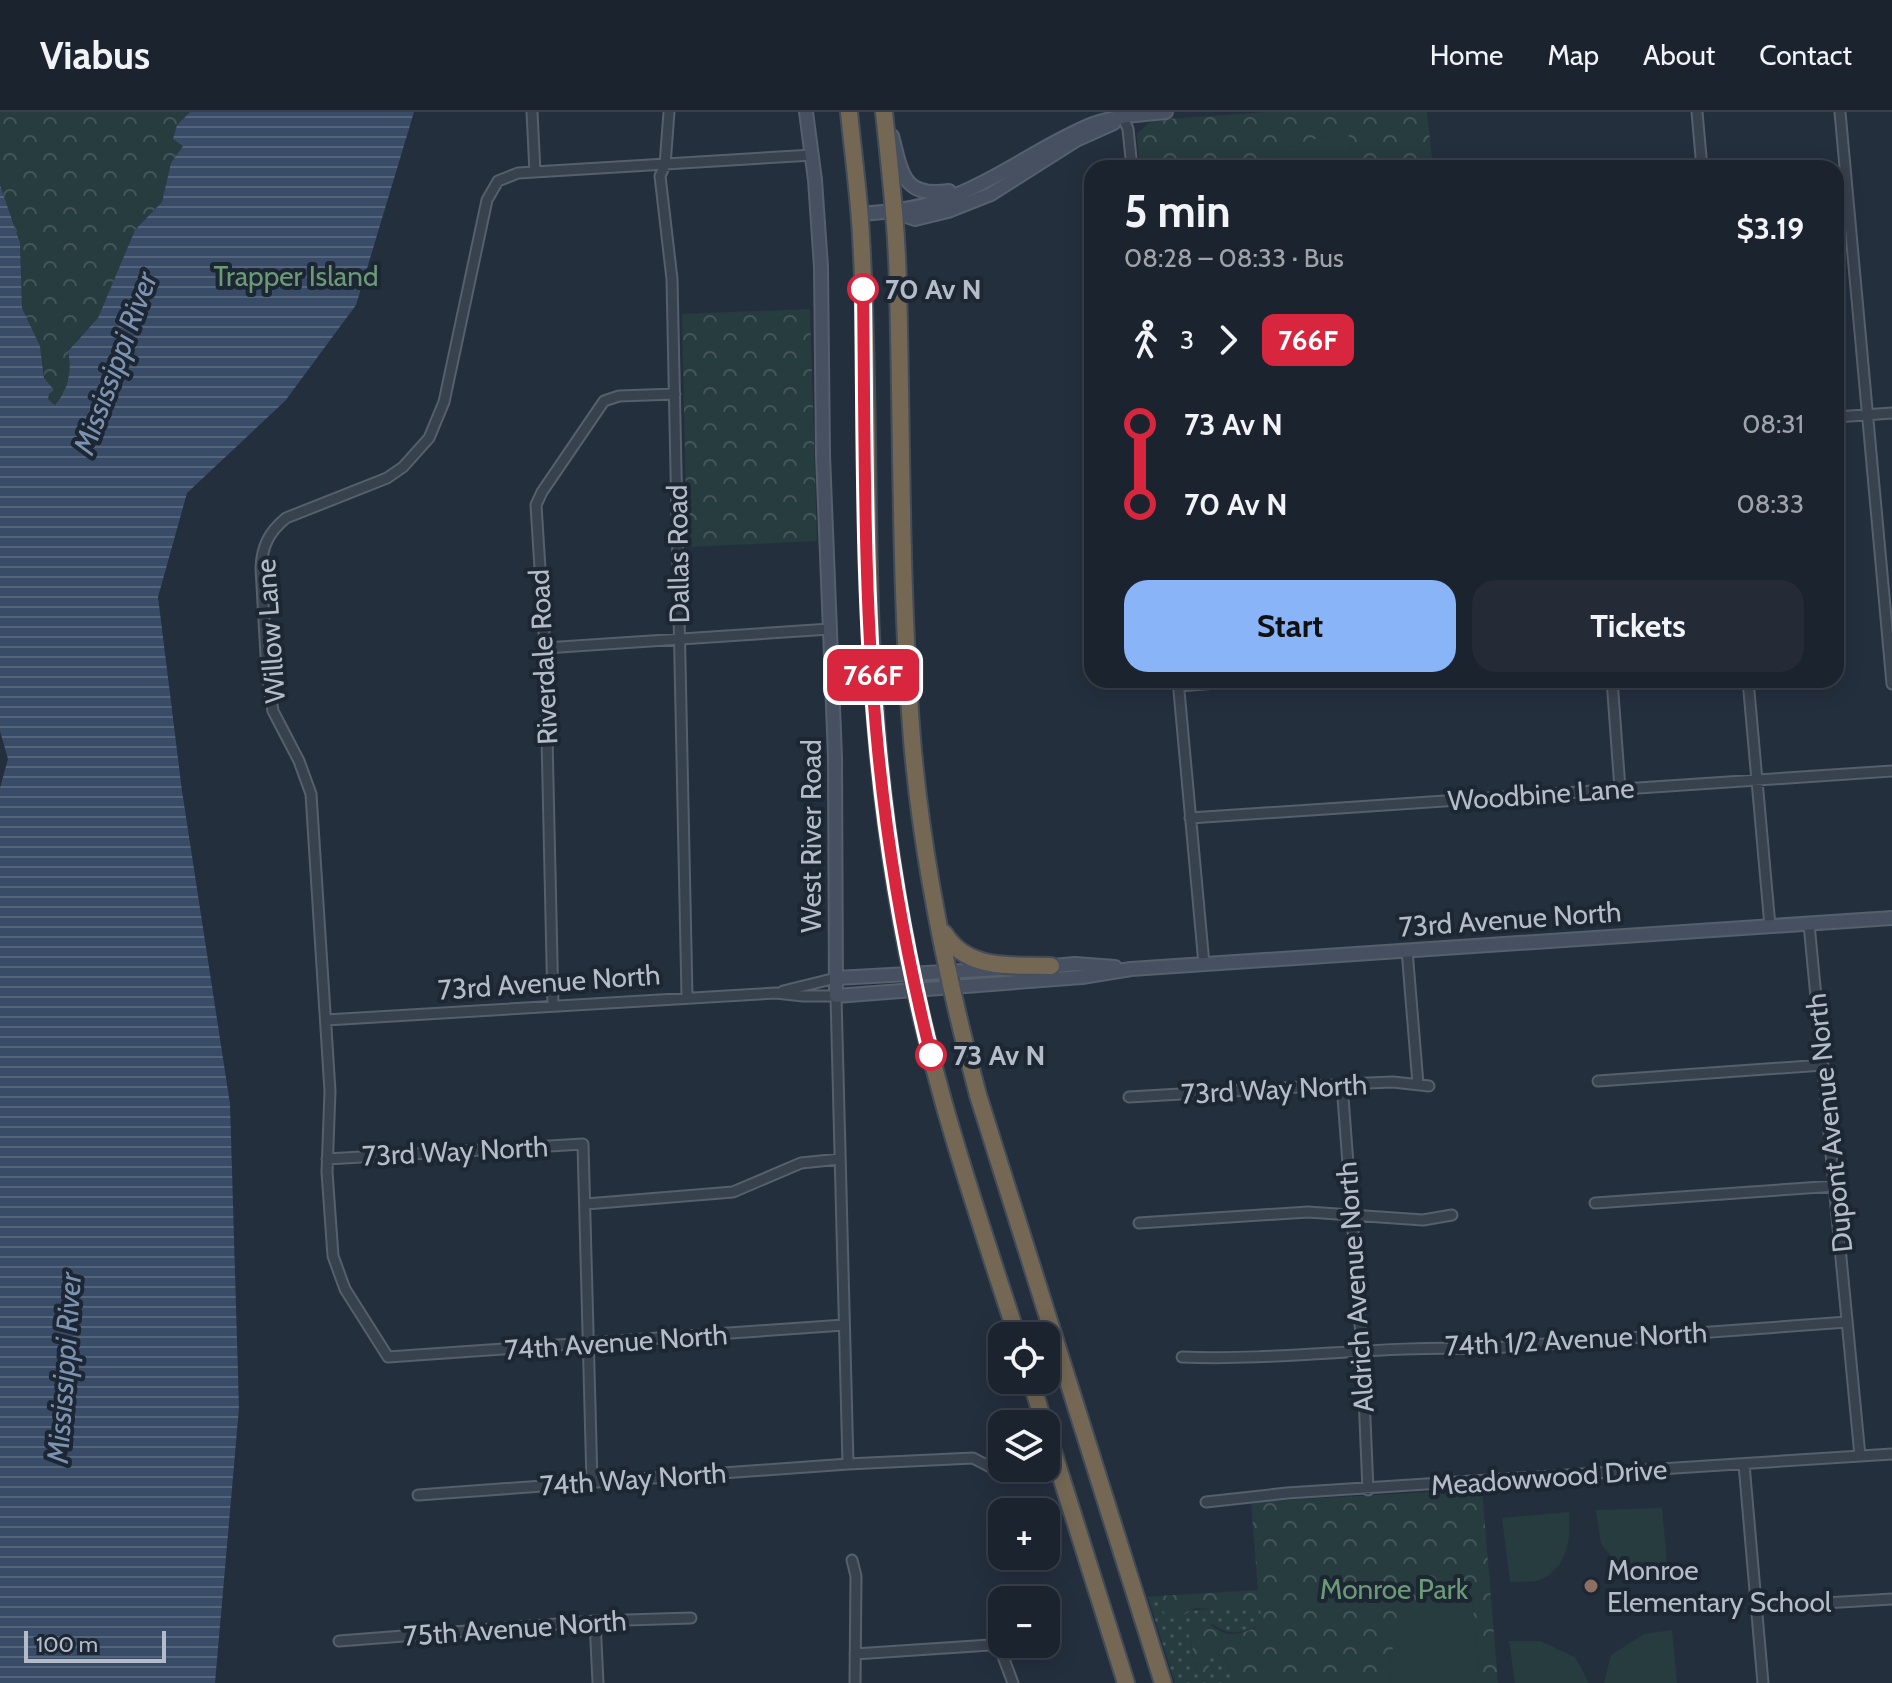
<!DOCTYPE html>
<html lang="en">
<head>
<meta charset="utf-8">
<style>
	body { margin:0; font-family:Cabin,sans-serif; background:#242b36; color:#f1f3f6; height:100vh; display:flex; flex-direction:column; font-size:30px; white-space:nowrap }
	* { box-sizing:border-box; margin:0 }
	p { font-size:26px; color:#a0a4aa }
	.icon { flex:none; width:44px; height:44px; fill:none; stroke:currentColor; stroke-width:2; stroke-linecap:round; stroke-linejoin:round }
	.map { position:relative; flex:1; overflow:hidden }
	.side { position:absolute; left:1084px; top:48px; width:760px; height:528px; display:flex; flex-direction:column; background:#1b232e; border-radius:24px; box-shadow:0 4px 20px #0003,0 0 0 2px #39404a }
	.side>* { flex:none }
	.badge { padding:0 16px; border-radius:12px; font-size:28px; line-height:52px }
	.fabs { position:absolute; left:988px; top:1210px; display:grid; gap:16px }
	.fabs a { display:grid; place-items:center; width:72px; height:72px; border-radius:16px; background:#1b232e; box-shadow:0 4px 20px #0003,0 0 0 2px #39404a; font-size:40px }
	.scale { position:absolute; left:24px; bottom:20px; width:142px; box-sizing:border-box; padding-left:8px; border:4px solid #b4bcc9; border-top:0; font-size:22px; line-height:28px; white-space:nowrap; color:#b4bcc9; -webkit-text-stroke:6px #1d2633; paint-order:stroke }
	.map>.badge { position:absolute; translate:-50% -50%; box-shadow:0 0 0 4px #fff }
	.legs { display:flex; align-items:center; gap:12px; height:88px; padding:0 40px; font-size:26px }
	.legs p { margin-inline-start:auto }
	.headline { display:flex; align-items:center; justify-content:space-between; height:136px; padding:0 40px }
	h1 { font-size:44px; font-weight:800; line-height:60px }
	.button { display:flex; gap:16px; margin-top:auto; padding:16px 40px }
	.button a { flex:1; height:92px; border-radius:24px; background:#8ab4f8; color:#111; font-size:32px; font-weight:800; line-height:92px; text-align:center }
	.button a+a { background:#242b36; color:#f1f3f6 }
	ul { padding:0 40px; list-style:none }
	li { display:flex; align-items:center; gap:28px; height:80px; font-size:30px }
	li i { display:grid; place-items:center; width:12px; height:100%; margin:0 10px; background:currentColor }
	li i::after { content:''; width:20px; height:20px; margin:-10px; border:6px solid; border-radius:50%; background:#1b232e }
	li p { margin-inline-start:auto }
	li:first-child i { background:linear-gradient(#0000 50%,currentColor 0) }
	li:last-child i { background:linear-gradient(currentColor 50%,#0000 0) }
	header { display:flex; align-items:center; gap:48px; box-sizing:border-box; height:112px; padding:0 40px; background:#1b232e; border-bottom:2px solid #39404a }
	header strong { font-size:38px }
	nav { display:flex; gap:44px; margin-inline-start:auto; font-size:28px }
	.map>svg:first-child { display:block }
	.grass { fill:url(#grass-dots) }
	.forest { fill:url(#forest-crowns) }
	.pitch { fill:#263c3f }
	.water { fill:url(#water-rules) }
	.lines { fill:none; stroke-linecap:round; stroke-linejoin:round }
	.street-casing { stroke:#565f6c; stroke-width:13 }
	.secondary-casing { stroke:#565f6c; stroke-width:16 }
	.highway-casing { stroke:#434c59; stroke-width:20 }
	.street { stroke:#38414e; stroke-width:9 }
	.secondary { stroke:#465061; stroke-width:12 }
	.highway { stroke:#746855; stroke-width:16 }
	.line-1-casing { stroke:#fff; stroke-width:18 }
	.line-1 { stroke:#d7263d; stroke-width:12 }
	.stop-1-dot { fill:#fff; stroke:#d7263d; stroke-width:4 }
	.education-dot { fill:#8d6e63; stroke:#1d2633; stroke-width:3 }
	.labels { text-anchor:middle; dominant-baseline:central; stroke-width:8; stroke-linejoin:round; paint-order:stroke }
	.park-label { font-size:28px; fill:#6b9a76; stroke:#1d2633 }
	.stop-label { font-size:28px; font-weight:bold; fill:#b4bcc9; stroke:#1d2633; text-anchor:start }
	.street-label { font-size:28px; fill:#b4bcc9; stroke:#1d2633 }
	.poi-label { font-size:28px; fill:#b4bcc9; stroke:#1d2633; text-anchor:start }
	.water-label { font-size:30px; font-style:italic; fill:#7c92b1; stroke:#1d2633 }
</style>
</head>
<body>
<header>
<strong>Viabus</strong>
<nav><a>Home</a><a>Map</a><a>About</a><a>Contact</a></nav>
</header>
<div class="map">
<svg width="1892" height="1571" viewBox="0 0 1892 1571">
	<defs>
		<pattern id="grass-dots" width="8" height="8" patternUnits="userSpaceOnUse" patternTransform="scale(2)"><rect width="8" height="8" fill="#263c3f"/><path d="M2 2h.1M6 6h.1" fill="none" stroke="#435659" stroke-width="1.8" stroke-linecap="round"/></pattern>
		<pattern id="forest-crowns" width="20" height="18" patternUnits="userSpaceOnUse" patternTransform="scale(2)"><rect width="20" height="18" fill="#263c3f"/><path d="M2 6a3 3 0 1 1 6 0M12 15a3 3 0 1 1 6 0" fill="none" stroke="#435659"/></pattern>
		<pattern id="water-rules" width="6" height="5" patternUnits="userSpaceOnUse" patternTransform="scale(2)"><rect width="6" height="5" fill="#394c67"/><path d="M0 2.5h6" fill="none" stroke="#53647b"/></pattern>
	</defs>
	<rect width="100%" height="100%" fill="#242f3e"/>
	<!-- grass -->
	<path class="grass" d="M1159 1484 1160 1497C1191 1501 1228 1495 1260 1493L1262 1513C1242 1520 1231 1526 1213 1512L1189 1522 1197 1559 1211 1542C1226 1541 1232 1558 1232 1571H1175L1148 1485Z"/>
	<!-- forest -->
	<path class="forest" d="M0 0H190L177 13 184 34 171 51 162 90 135 118 98 206 68 238C72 258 69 277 55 293L48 287 40 234 22 196 20 131 0 73Z
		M1269 0H1427L1433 56H1140L1137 22 1152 8Z
		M810 197 817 429 687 435 682 202Z
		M1482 1377 1498 1571H1232C1232 1558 1227 1541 1211 1542L1207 1547 1209 1555 1203 1563 1197 1559 1188 1515C1212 1504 1212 1520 1230 1522 1240 1523 1252 1517 1262 1513L1260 1493 1243 1499 1195 1496 1177 1507 1169 1506 1160 1496 1159 1484 1258 1478 1251 1390Z"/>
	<!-- pitch -->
	<path class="pitch" d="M1348 19 1354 56H1261L1291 33Z
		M1662 1396 1668 1462 1624 1459 1601 1432 1596 1398Z
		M1569 1400C1571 1426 1568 1454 1542 1467 1534 1471 1519 1469 1510 1470L1502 1406Z
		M1472 1484 1479 1564 1473 1571H1390C1383 1517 1425 1491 1472 1484Z
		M1672 1518 1677 1571H1604L1611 1543 1644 1522Z
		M1509 1529H1540L1575 1545 1589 1571H1515Z"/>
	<!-- water -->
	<path class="water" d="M190 0H414L356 193 285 289 187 381 158 485 182 679 230 992 239 1296 215 1571H0V676L8 647 0 619V73L20 131 22 196 40 234 44 266 54 278 49 282 48 287 55 293C69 277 72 258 68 239L98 206 135 118 162 90 171 51 183 34 173 27 177 13Z"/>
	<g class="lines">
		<!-- street casing -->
		<g class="street-casing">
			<path id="street" d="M532 0 535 60
				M669 0 665 53 660 64 672 167 687 885
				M1697 0 1702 56
				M1840 0 1892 572
				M1123 6 1128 17 1132 56
				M813 43 518 61 498 69 487 88 444 290 429 326 403 355 387 366 286 406C269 420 262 434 261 456L267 561 273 599 299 649 311 682 330 979 327 1060 333 1144 345 1177 388 1245 844 1213
				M1836 305 1892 301
				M545 536 830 517
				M1178 568 1204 852
				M1612 568 1620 677
				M1748 568 1770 814
				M1179 574 1255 568
				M1190 706 1892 659
				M1809 812 1860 1344
				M1407 838 1418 972
				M783 879 836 866
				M553 894 545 536 536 393 542 380 604 289 619 284 675 282
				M326 908 776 881 803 884H836L848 1352
				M1598 969 1823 953
				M1342 972 1362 1238 1368 1378
				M1129 985 1368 971 1393 970 1429 974
				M327 1047 583 1032 592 1370
				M1595 1091 1836 1074
				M586 1092 733 1080 801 1051 840 1047
				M1139 1111 1308 1100 1423 1108 1452 1103
				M1182 1245C1281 1249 1380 1233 1478 1237L1847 1210
				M1744 1352 1763 1571
				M418 1383 848 1352 973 1346 994 1357
				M1206 1390 1287 1381 1892 1342
				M852 1448 856 1464 855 1571
				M1757 1495 1892 1487
				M595 1509 598 1571
				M339 1529 595 1509 691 1506
				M855 1542 990 1533 1002 1542 1013 1571"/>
		</g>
		<!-- secondary casing -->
		<g class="secondary-casing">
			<path id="secondary" d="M806 0 815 68 821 155 823 343 835 645 836 884 1082 865 1131 857 1892 806
				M892 24C902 60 902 86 949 79
				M894 100 915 107 948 99 991 82 1076 28 1114 11
				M859 102C892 100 925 96 956 83 1004 64 1045 31 1093 12 1115 4 1144 2 1166 0
				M1042 855 1075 852 1115 855
				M836 866 1000 857"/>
		</g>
		<!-- highway casing -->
		<g class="highway-casing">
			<path id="highway" d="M849 0C853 41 859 83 861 124 871 295 863 466 878 636 889 756 911 876 944 992 966 1070 992 1147 1017 1224
				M884 0C890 58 897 116 898 175 902 326 900 477 912 627 922 747 947 867 978 983L1163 1571
				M944 821C967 859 1012 853 1051 854
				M1031 1268 1044 1312
				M1046 1317 1126 1571"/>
		</g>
		<!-- street -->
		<use href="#street" class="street"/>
		<!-- secondary -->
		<use href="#secondary" class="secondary"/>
		<!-- highway -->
		<use href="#highway" class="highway"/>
	</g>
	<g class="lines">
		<!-- line-1 casing -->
		<g class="line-1-casing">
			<path id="line-1" d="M863 177C865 331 863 486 878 638 888 741 906 843 931 943"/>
		</g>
		<!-- line-1 -->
		<use href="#line-1" class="line-1"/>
	</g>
	<!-- markers -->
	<g class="stop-1-dot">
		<circle cx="863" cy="177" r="14"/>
		<circle cx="931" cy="943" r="14"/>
	</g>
	<circle class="education-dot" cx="1591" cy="1474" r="8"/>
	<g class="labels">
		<!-- park labels -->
		<g class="park-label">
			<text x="296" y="164">Trapper Island</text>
			<text x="1394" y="1477">Monroe Park</text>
		</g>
		<!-- stop labels -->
		<g class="stop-label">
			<text x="885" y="177">70 Av N</text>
			<text x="953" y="943">73 Av N</text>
		</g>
		<!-- street labels -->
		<g class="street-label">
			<text transform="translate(678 442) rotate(-91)">Dallas Road</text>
			<text transform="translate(270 519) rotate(-94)">Willow Lane</text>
			<text transform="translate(543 545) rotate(-93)">Riverdale Road</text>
			<text transform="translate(1541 682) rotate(-4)">Woodbine Lane</text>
			<text transform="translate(811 724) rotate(-90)">West River Road</text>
			<text transform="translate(1510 807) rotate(-4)">73rd Avenue North</text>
			<text transform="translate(549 870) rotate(-4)">73rd Avenue North</text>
			<text transform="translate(1274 977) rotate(-3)">73rd Way North</text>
			<text transform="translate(1829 1011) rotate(-96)">Dupont Avenue North</text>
			<text transform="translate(455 1039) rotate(-3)">73rd Way North</text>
			<text transform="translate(1355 1175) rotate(-94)">Aldrich Avenue North</text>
			<text transform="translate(1576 1227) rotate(-3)">74th 1/2 Avenue North</text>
			<text transform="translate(616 1230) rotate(-4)">74th Avenue North</text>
			<text transform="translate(1549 1365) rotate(-4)">Meadowwood Drive</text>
			<text transform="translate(633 1367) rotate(-4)">74th Way North</text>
			<text transform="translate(515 1516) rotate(-4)">75th Avenue North</text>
		</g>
		<!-- poi labels -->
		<g class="poi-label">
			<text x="1607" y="1458">Monroe<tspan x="1607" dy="32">Elementary School</tspan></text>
		</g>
		<!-- water labels -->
		<g class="water-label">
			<text transform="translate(115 251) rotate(-70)">Mississippi River</text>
			<text transform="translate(64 1256) rotate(-86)">Mississippi River</text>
		</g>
	</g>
</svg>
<div class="fabs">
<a><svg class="icon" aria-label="locate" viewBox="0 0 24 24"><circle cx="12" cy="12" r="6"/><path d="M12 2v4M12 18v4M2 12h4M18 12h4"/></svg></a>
<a><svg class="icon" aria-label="layers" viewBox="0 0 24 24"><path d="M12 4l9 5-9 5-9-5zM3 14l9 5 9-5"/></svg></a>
<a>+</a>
<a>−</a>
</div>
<div class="scale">100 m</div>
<b class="badge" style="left:873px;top:563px;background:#d7263d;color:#fff">766F</b>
<section class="side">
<div class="headline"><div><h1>5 min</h1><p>08:28 – 08:33 · Bus</p></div><b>$3.19</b></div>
<div class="legs"><svg class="icon" aria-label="walk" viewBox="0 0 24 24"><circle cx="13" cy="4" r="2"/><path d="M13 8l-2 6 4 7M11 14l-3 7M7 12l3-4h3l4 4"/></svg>3<svg class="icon" aria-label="forward" viewBox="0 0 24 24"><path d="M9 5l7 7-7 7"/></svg><b class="badge" style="background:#d7263d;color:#fff">766F</b></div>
<ul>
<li><i style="color:#d7263d"></i><b>73 Av N</b><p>08:31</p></li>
<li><i style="color:#d7263d"></i><b>70 Av N</b><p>08:33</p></li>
</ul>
<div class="button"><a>Start</a><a>Tickets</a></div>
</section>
</div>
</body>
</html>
